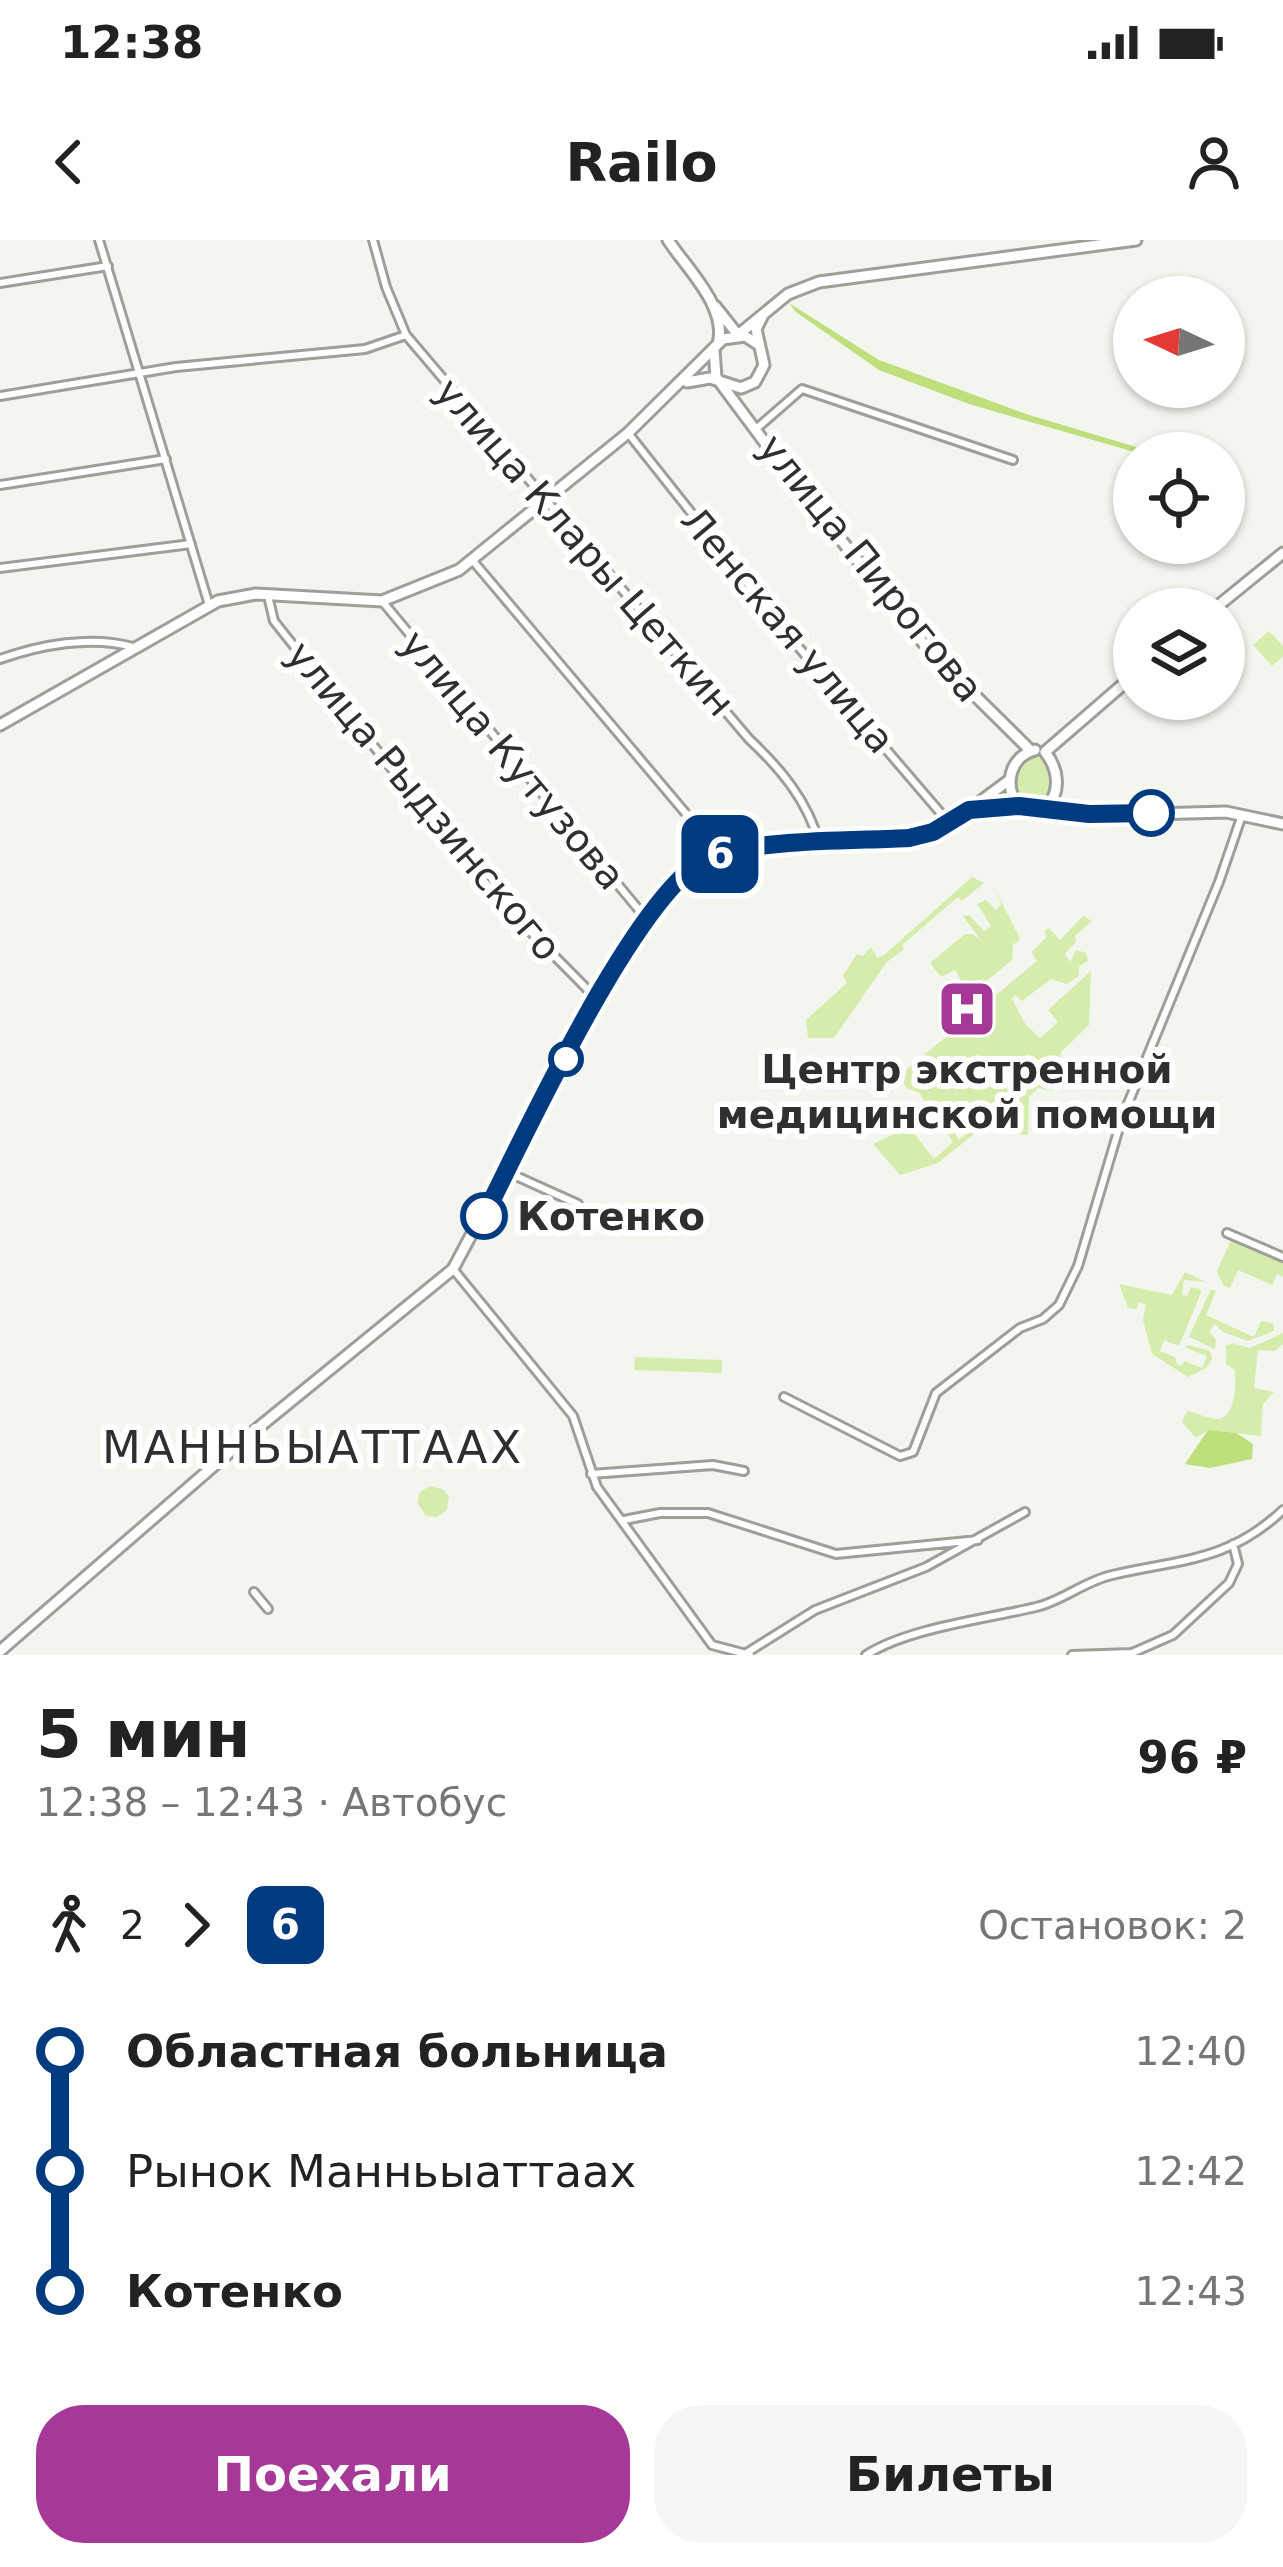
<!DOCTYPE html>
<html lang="ru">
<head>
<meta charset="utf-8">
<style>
	body { margin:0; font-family:"DejaVu Sans",sans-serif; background:#f6f6f6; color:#222; height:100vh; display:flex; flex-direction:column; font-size:45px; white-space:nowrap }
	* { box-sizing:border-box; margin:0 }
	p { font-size:39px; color:#767676 }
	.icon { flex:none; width:66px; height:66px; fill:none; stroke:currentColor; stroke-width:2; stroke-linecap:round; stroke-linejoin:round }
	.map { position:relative; height:1415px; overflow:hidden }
	.details { display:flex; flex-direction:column; background:#fff; flex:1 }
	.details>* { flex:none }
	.badge { padding:0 24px; border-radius:18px; font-size:42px; line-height:78px }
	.needle { width:78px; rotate:274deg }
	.buttons { position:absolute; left:1113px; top:36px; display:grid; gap:24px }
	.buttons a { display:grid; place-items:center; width:132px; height:132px; border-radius:50%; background:#fff; box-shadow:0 3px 9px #0004; font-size:60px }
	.map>.badge { position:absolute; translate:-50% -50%; box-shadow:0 0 0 6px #fff }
	.legs { display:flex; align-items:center; gap:18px; height:132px; padding:0 36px; font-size:39px }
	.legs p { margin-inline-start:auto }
	.headline { display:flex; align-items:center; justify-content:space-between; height:204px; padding:0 36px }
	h1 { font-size:66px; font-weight:700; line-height:90px }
	.button { display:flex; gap:24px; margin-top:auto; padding:24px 36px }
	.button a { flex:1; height:138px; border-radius:48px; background:#a63897; color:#fff; font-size:48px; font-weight:700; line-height:138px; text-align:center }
	.button a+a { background:#f6f6f6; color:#222 }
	ul { padding:0 36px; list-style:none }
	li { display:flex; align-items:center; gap:42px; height:120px; font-size:45px }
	li i { display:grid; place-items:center; width:18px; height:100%; margin:0 15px; background:currentColor }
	li i::after { content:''; width:30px; height:30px; margin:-15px; border:9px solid; border-radius:50%; background:#fff }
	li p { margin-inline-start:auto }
	li:first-child i { background:linear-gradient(#0000 50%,currentColor 0) }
	li:last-child i { background:linear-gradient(currentColor 50%,#0000 0) }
	.status { display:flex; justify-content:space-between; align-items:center; height:84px; padding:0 60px; background:#fff; direction:ltr }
	.status svg { height:33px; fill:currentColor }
	header { display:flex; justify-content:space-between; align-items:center; height:156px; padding:0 36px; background:#fff; font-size:54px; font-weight:700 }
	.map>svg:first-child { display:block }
	.green { fill:#d6ecac }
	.water { fill:#bfde7c }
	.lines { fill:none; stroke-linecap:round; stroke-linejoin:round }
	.street-casing { stroke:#9d9f99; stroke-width:12 }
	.secondary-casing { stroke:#9d9f99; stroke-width:15 }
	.street { stroke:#fff; stroke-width:6 }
	.secondary { stroke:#fff; stroke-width:9 }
	.line-1-casing { stroke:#fff; stroke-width:27 }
	.line-1 { stroke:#003b80; stroke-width:18 }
	.stop-1-dot { fill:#fff; stroke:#003b80; stroke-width:6 }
	.labels { text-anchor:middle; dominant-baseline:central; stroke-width:12; stroke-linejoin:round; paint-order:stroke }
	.street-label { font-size:39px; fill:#2f302e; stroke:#fff }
	.poi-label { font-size:39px; font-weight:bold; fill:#2f302e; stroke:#fff }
	.stop-label { font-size:39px; font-weight:bold; fill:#2f302e; stroke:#fff; text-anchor:start }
	.quarter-label { font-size:45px; letter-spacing:3px; fill:#2f302e; stroke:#fff }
</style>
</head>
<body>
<div class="status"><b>12:38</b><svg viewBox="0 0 49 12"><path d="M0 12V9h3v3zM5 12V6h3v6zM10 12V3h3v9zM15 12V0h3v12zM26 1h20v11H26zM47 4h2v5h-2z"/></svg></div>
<header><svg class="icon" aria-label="back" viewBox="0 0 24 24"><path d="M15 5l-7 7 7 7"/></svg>Railo<svg class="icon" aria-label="person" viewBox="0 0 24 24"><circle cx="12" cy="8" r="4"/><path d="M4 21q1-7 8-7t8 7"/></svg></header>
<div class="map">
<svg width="1283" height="1415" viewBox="0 0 1283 1415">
	<rect width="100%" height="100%" fill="#f3f5ef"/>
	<!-- green -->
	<path class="green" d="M1269 391 1283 406V416L1272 426 1253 405Z
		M1036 515 1047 523 1050 552 1045 561 1028 564 1015 553C1013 538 1021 518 1036 515Z
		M972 637 984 643 962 661 958 657 902 705 904 709 886 723 834 798H808L806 780 847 743 843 735 857 714 863 716 871 707 877 718 884 715Z
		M994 647 1020 699 1013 705 1012 720 970 755 955 730 941 737 930 723 965 694H973L982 702 963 676 969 675 984 691 991 686 977 664 986 660 996 670 1001 664Z
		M1083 676 1092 681 1075 696 1076 702 1065 714 1070 722 1076 710 1086 713 1088 721 1079 726V736L1067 744 1051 739 1022 761 1015 755 1012 759 1026 785 1040 798 1058 782 1048 770 1091 731 1089 785 1061 812 1060 827 1053 832V851L1038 848 1029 857 1028 895 979 890 938 923 900 935 873 904 909 887 934 919 953 902 942 885 931 879 944 876 959 900 972 889 962 876 952 875 947 869 949 862 930 873 920 853 907 848 899 836 1037 721 1031 712 1046 698 1045 690 1049 688 1060 700Z
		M1232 998 1283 1021V1037L1277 1034 1272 1045 1238 1030 1230 1048 1223 1045 1217 1031Z
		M1185 1032 1206 1042 1184 1040 1182 1055 1187 1056 1191 1047 1200 1049 1201 1053 1179 1106 1164 1100 1160 1111 1175 1117 1177 1124 1182 1126 1184 1121 1202 1128 1207 1116 1184 1107 1189 1105 1210 1111 1212 1119 1206 1128 1188 1137 1152 1114 1143 1080 1146 1065 1139 1062 1136 1069 1128 1068 1119 1044 1172 1055Z
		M1211 1049 1216 1051 1206 1075 1254 1097 1261 1081 1273 1083 1274 1091 1248 1101 1223 1092 1215 1084 1209 1091 1216 1100 1215 1109 1189 1097Z
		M1283 1093V1104L1275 1111 1258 1110 1254 1148 1274 1152 1263 1164 1261 1196 1208 1190 1196 1198 1182 1182 1187 1171C1195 1172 1211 1180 1219 1179 1236 1176 1236 1143 1235 1130L1226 1124V1106L1232 1103 1250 1108Z
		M635 1117 722 1120V1133L634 1130Z
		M430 1246 444 1250 449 1257 447 1270 437 1277 426 1276 417 1262 420 1252Z"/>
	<!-- water -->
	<path class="water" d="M789 63 879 120 1026 174 1156 213H1138L969 164 879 130 796 72Z
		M1208 1190 1236 1193 1253 1204 1252 1219 1210 1228 1185 1224Z"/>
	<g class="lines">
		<!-- street casing -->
		<g class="street-casing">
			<path id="street" d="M99 0 209 365
				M373 0 386 47 406 95 749 499C780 528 808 561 819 603
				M0 43 108 26
				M0 156 176 127 365 109 406 95
				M756 189 802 149 1013 220
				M628 193 789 396 950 584
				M0 245 166 219
				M473 321 720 614
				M0 328 191 304
				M268 356 274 381 443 593 507 668 597 759
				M382 361 644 676
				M0 419C40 405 91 395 133 407
				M507 932 578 964
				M1227 993 1283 1017
				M453 1029 573 1176 597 1247 712 1405 750 1415
				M784 1157 900 1216 913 1212 936 1153 1020 1088 1043 1079 1059 1065 1078 1026 1122 878 1219 642 1242 575
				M591 1234 713 1225 744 1231
				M624 1280 660 1273H708L836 1314 978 1300
				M254 1352 268 1369
				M748 1412 815 1370 926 1327 1025 1272
				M866 1415C908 1388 986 1379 1036 1367 1062 1361 1085 1341 1112 1335 1180 1319 1228 1322 1283 1270
				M1072 1415 1132 1413 1173 1395 1229 1343 1238 1324 1233 1304"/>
		</g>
		<!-- secondary casing -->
		<g class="secondary-casing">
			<path id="secondary" d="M668 0C687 29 728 67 718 104
				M715 66 738 95
				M738 95 788 54 819 42 1136 0
				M714 110 716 137 786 231 929 410 1030 510
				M687 142 710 138 741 148 755 142 764 125 756 89 763 75
				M1214 369 1283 313
				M0 485 218 361 256 354 382 361 459 330 628 193 723 99 745 96 759 105
				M1045 512 1134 435
				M1045 512C1058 528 1062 552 1046 567
				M1019 566C1003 547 1009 517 1035 510
				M969 570 1019 566 1113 575 1226 572 1283 584
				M0 1411 247 1197 453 1029 597 759 645 677 666 651 697 624 737 610 926 595 950 584 1008 541"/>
		</g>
		<!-- street -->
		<use href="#street" class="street"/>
		<!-- secondary -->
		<use href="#secondary" class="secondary"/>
	</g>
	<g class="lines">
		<!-- line-1 casing -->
		<g class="line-1-casing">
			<path id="line-1" d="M484 976C522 901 639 645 710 617 754 599 858 601 909 598L933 592 969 570 1019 566 1089 574 1151 573"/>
		</g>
		<!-- line-1 -->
		<use href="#line-1" class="line-1"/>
	</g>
	<!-- icons -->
	<defs>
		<g id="hospital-square" transform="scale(3)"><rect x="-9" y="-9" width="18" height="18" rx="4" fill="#a63897" stroke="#fff"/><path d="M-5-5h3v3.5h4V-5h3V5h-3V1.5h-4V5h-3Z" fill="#fff"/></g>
	</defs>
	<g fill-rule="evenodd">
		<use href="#hospital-square" x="967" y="769"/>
	</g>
	<!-- markers -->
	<g class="stop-1-dot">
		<circle cx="1151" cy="573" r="21"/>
		<circle cx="566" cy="819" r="15"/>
		<circle cx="484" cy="976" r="21"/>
	</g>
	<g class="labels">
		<!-- street labels -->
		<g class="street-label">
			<text transform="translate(585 307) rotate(49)">улица Клары Цеткин</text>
			<text transform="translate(871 328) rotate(51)">улица Пирогова</text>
			<text transform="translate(788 390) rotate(50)">Ленская улица</text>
			<text transform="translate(513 520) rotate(50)">улица Кутузова</text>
			<text transform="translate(424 561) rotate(50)">улица Рыдзинского</text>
		</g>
		<!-- poi labels -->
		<g class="poi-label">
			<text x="967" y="829">Центр экстренной<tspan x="967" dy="45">медицинской помощи</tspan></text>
		</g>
		<!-- stop labels -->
		<g class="stop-label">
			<text x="517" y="976">Котенко</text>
		</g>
		<!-- quarter labels -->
		<g class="quarter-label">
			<text x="313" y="1207">МАННЬЫАТТААХ</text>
		</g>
	</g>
</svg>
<div class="buttons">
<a><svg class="needle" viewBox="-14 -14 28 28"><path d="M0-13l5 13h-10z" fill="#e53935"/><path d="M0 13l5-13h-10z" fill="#767676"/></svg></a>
<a><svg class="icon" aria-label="locate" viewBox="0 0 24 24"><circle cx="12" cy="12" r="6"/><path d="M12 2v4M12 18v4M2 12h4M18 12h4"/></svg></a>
<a><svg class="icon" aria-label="layers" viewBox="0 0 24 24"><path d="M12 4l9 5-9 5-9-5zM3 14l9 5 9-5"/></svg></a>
</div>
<b class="badge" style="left:720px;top:614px;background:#003b80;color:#fff">6</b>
</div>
<section class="details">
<div class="headline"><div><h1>5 мин</h1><p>12:38 – 12:43 · Автобус</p></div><b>96 ₽</b></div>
<div class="legs"><svg class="icon" aria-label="walk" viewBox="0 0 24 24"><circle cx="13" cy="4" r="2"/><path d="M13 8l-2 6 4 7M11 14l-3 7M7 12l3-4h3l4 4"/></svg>2<svg class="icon" aria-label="forward" viewBox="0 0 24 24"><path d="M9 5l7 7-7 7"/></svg><b class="badge" style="background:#003b80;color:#fff">6</b><p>Остановок: 2</p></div>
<ul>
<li><i style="color:#003b80"></i><b>Областная больница</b><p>12:40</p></li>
<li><i style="color:#003b80"></i><span>Рынок Манньыаттаах</span><p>12:42</p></li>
<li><i style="color:#003b80"></i><b>Котенко</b><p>12:43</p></li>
</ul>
<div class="button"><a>Поехали</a><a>Билеты</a></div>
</section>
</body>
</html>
